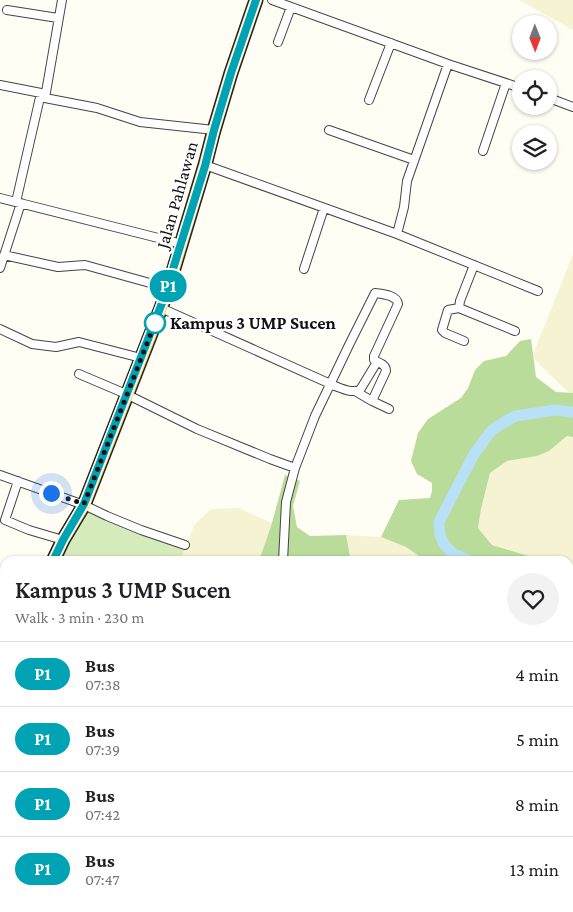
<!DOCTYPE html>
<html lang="en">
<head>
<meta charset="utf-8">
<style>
	body { margin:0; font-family:"Crimson Pro",serif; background:#f2f2f2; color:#202124; height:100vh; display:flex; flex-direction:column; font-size:19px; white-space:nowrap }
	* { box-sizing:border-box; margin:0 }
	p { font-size:16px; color:#757577 }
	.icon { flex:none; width:28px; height:28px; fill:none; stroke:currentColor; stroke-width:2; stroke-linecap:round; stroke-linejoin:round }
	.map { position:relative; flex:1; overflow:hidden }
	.panel { position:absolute; left:0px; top:556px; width:574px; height:356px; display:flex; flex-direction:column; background:#fff; border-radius:15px 15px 0 0; box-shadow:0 1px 4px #0004 }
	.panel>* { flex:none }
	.badge { padding:0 10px; border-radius:16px; font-size:18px; line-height:32px }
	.needle { width:32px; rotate:179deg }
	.buttons { position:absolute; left:512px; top:15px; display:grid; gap:10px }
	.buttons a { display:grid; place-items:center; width:45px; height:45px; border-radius:50%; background:#fff; box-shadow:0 1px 4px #0004; font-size:25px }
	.you { position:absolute; width:25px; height:25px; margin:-12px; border:4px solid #fff; border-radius:50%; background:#1a73e8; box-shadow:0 0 0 8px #1a73e833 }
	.map>.badge { position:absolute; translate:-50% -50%; box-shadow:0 0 0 2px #fff }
	.round { display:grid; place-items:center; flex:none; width:52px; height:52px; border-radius:26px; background:#f2f2f2 }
	.headline { display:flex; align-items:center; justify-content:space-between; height:85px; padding:0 15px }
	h1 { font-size:24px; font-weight:600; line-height:38px }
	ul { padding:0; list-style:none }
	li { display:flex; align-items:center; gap:15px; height:65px; padding:0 15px; border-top:1px solid #e0e0e0 }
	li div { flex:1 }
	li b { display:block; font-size:19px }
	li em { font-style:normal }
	li .badge { min-width:55px; font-weight:700; text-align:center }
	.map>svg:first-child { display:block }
	.farmland { fill:#f6f3d3 }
	.green { fill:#d5ebbc }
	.forest { fill:#b9dc9b }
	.cemetery { fill:#d9e3c3 }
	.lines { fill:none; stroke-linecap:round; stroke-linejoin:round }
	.river { stroke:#b8e0f7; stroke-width:11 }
	.street-casing { stroke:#444; stroke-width:10 }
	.primary-casing { stroke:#222; stroke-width:15 }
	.street { stroke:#fff; stroke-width:8 }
	.primary { stroke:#fad66a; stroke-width:12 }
	.line-casing { stroke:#fff; stroke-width:11 }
	.line { stroke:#00a3b4; stroke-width:8 }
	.walk { stroke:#111; stroke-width:5; stroke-dasharray:0 9 }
	.stop-dot { fill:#fff; stroke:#00a3b4; stroke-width:2.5 }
	.labels { text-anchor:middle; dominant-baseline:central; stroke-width:5; stroke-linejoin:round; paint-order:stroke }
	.street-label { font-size:18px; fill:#111; stroke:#fff }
	.stop-label { font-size:18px; font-weight:bold; fill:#111; stroke:#fff; text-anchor:start }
</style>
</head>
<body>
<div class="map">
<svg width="573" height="912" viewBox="0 0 573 912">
	<rect width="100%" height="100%" fill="#fffdf4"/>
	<!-- farmland -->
	<path class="farmland" d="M519 0H573V30Z
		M573 254V395L572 396 532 357Z
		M567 436 573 437V588L569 586V561H545L492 545 478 528 481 509 490 473 507 461 537 456 549 451Z
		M239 508 272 523 259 561H180L194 525 211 509Z
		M346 535 381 537 406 547 425 560V561H348L350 556Z
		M5 663V704L0 702V674Z
		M0 874 5 875V892L0 900Z
		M569 896 573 903V912H460L456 908H569Z
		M276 908H417L418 912H279Z"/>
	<!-- green -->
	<path class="green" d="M86 508 185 548 180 561H60Z"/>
	<!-- forest -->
	<path class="forest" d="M531 339 536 377 556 392 573 393V437L567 436 549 451 537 456 507 461 490 473 481 509 478 528 492 545 545 561H425V560L406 547 381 537 399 500 430 498 432 491V483L417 474 411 461 418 433 428 419 461 398 468 388 475 370 484 361 506 356 520 341Z
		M285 475 300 481 293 506 297 527 310 536 346 535 350 556 348 561H259L272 523Z
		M569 586 573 588V731L569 733Z
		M0 799 5 801V866L0 863Z
		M5 892V908H19L18 912H0V900Z
		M40 908H131L135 912H37Z
		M244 908H276L279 912H244Z
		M417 908H456L460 912H418Z"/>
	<!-- cemetery -->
	<path class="cemetery" d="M109 908H244V912H127Z"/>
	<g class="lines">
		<!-- river -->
		<path class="river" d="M471 561 453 554 444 544 440 535 439 522 474 454 492 430 506 421 516 416 555 410 573 412
			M569 609 573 613
			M569 700H573
			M426 908 429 912"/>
		<!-- street casing -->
		<g class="street-casing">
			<path id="street" d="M272 0 448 64 521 88
				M7 10 58 18
				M278 42 291 7
				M0 85 41 93 45 98 97 108 140 122 214 130
				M45 98 62 0
				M549 98 573 107
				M369 100 391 43
				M329 130 414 160
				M483 151 506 83
				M205 165 397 234 538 291
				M0 198 182 244
				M16 202 41 93
				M397 234 404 207 407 181 448 64
				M4 255 58 267 85 265 168 288
				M474 265 460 301 459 308 515 331
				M0 268 21 203
				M304 269 324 208
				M161 308 335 386C343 389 351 393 360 390L377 362
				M459 308 448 310 442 330 445 333 464 341
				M0 329 32 344 56 347 79 342 141 358
				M79 374 126 394 197 429 270 459 295 468
				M355 391 372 401 389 409
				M0 475 84 505 107 516 141 530 185 545
				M18 481 5 520 29 530 63 540
				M283 561 286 502 295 468 315 416 349 345 375 293C383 294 397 295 398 304L374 356V360C379 363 386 364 386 371L372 401
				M0 706 5 708
				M0 753 5 756"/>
		</g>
		<!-- primary casing -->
		<g class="primary-casing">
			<path id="primary" d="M53 561 63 540 84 505 161 308 168 288 205 165 214 130 231 73 256 0
				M0 656 5 647"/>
		</g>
		<!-- street -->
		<use href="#street" class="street"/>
		<!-- primary -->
		<use href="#primary" class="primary"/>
	</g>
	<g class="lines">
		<!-- line casing -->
		<g class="line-casing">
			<path id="line" d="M53 561 63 540 84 504 164 298 205 166 214 130 231 73 256 0"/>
		</g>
		<!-- line -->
		<use href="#line" class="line"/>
		<!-- walk -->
		<path class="walk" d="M51 493 84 504 155 323"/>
	</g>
	<!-- markers -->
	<circle class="stop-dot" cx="155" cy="323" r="10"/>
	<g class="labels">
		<!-- street labels -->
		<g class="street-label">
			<text transform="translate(177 195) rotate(-74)">Jalan Pahlawan</text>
		</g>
		<!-- stop labels -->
		<g class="stop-label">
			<text x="170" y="323">Kampus 3 UMP Sucen</text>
		</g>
	</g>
</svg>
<div class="buttons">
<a><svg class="needle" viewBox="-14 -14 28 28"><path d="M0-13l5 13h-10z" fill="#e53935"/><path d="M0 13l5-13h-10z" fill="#757577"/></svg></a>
<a><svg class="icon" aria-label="locate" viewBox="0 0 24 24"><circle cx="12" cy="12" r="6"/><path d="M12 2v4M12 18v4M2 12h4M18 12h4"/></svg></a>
<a><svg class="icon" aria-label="layers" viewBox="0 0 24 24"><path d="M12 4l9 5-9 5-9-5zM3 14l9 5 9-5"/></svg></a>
</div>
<div class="you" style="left:51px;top:493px"></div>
<b class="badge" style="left:168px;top:286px;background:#00a3b4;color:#fff">P1</b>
<section class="panel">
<div class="headline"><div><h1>Kampus 3 UMP Sucen</h1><p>Walk · 3 min · 230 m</p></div><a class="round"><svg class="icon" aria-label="heart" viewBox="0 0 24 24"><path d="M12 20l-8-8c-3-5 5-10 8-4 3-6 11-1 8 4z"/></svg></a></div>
<ul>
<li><span class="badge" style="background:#00a3b4;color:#fff">P1</span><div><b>Bus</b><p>07:38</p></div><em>4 min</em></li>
<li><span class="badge" style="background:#00a3b4;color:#fff">P1</span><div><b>Bus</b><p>07:39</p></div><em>5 min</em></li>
<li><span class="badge" style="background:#00a3b4;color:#fff">P1</span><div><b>Bus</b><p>07:42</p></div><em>8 min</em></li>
<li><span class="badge" style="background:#00a3b4;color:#fff">P1</span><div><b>Bus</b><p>07:47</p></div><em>13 min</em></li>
</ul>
</section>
</div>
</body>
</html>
